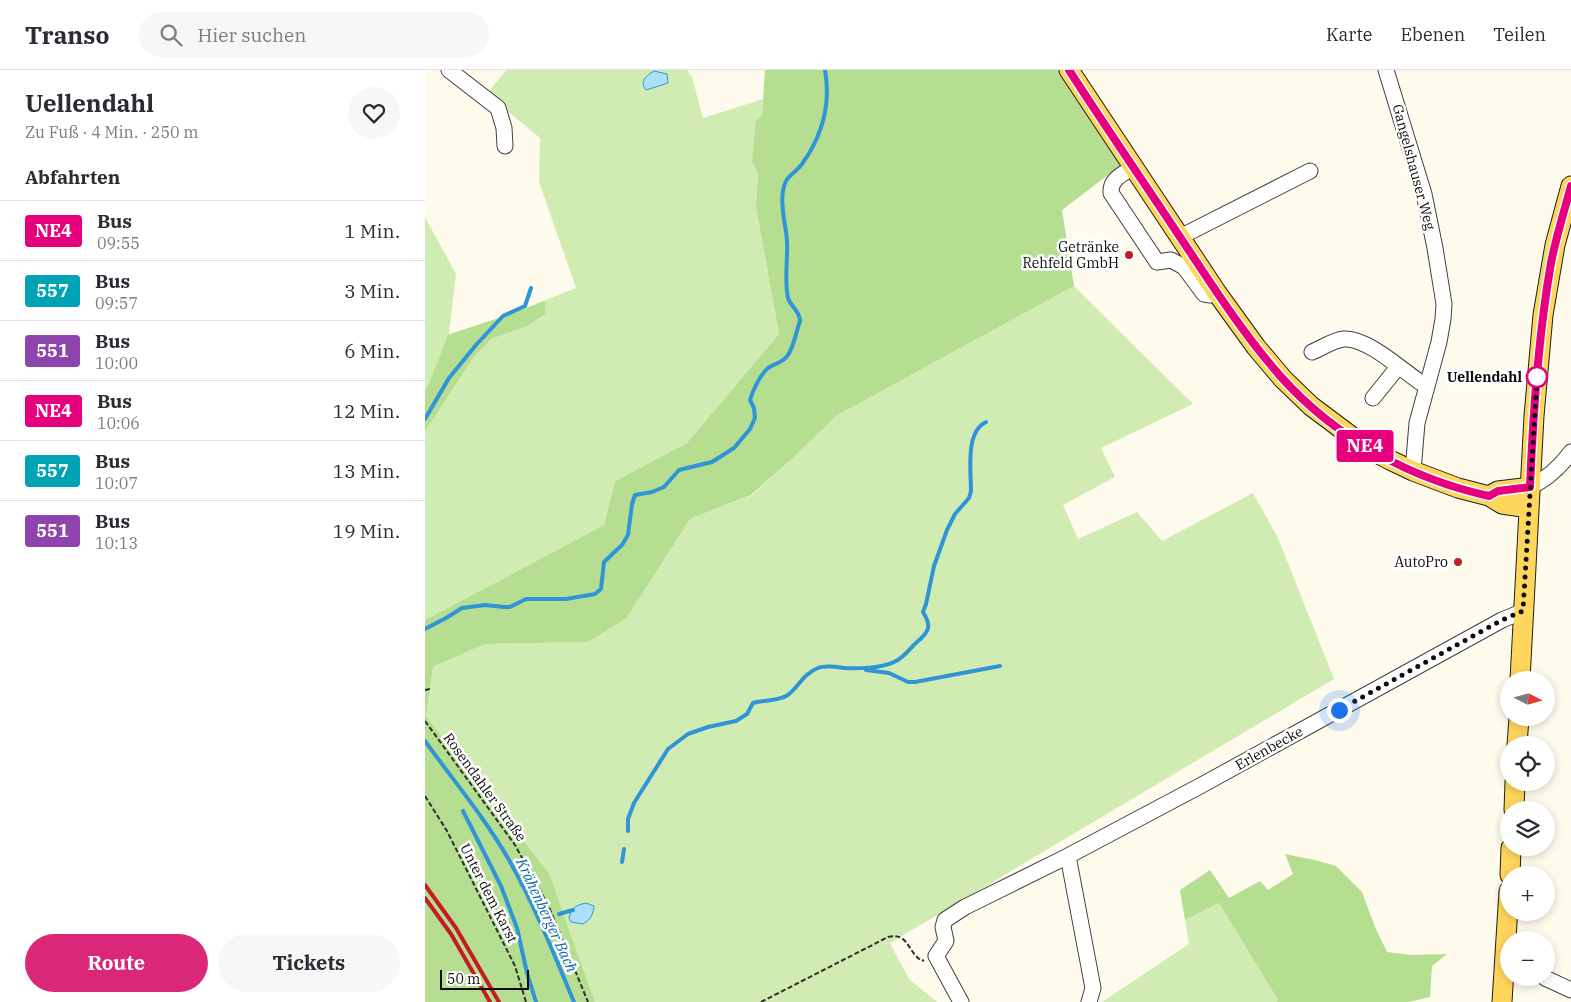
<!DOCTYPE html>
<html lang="de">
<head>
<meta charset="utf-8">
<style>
	body { margin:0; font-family:"IBM Plex Serif",serif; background:#f7f7f7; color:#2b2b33; height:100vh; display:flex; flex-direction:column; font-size:19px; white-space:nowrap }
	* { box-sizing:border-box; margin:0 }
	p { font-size:16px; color:#7c7c81 }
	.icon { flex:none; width:28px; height:28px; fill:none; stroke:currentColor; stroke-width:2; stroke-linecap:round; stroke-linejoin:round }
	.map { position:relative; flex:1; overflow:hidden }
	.details { display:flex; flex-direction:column; background:#fff; width:425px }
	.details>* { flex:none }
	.badge { padding:0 10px; border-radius:4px; font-size:18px; line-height:32px }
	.needle { width:32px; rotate:96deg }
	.controls { position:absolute; left:1075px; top:601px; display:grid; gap:10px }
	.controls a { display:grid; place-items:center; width:55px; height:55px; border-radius:50%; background:#fff; box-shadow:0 2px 8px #0003; font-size:25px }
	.scale { position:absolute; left:15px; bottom:12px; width:89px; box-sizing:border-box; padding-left:5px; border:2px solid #0d0d0d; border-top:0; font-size:14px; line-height:18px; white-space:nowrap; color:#0d0d0d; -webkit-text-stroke:4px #fff; paint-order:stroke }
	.you { position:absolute; width:25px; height:25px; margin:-12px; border:4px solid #fff; border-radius:50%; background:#1a73e8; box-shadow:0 0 0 8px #1a73e833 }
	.map>.badge { position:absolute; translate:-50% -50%; box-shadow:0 0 0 2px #fff }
	h2 { padding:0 25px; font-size:19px; line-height:45px }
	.round { display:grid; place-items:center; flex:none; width:52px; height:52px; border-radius:26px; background:#f7f7f7 }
	.summary { display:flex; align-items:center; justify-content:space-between; height:85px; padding:0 25px }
	h1 { font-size:24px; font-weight:700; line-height:38px }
	.cta { display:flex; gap:10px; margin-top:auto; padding:10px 25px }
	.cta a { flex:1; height:58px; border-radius:30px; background:#db2777; color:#fff; font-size:20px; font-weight:700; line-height:58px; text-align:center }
	.cta a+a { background:#f7f7f7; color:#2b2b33 }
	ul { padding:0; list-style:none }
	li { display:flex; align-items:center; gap:15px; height:60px; padding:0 25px; border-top:1px solid #e1e1e2 }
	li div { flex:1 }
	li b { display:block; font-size:19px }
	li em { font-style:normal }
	li .badge { min-width:55px; font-weight:700; text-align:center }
	header { display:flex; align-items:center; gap:30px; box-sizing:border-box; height:70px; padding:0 25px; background:#fff; border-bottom:1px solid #e1e1e2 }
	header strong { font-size:24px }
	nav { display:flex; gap:28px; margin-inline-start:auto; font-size:18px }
	.search { width:350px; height:45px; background:#f7f7f7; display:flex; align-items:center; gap:12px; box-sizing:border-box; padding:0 18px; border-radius:28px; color:#7c7c81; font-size:19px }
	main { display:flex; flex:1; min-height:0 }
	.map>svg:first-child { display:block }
	.green { fill:#d1ecb3 }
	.forest { fill:#b5de91 }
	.water { fill:#addefa; stroke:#2f95d7 }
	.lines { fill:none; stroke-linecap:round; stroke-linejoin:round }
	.stream { stroke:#2f95d7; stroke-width:4 }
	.minor-casing { stroke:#404040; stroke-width:17 }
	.major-casing { stroke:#1e1e1e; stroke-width:21 }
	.path { stroke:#2f2f2f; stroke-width:2; stroke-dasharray:5 2.5; stroke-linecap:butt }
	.minor { stroke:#fff; stroke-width:15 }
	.major { stroke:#ffd65c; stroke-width:19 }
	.rail { stroke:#c61b25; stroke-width:4 }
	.line-casing { stroke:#fff; stroke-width:11 }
	.line { stroke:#e6007e; stroke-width:8 }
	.walk { stroke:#0d0d0d; stroke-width:5; stroke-dasharray:0 9 }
	.poi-dot { fill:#c61b25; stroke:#fff; stroke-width:2 }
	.stop-dot { fill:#fff; stroke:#e6007e; stroke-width:2.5 }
	.labels { text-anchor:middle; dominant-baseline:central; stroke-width:5; stroke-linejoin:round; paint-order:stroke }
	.street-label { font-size:14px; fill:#0d0d0d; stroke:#fff }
	.poi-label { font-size:14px; fill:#0d0d0d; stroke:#fff; text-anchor:end }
	.stop-label { font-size:14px; font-weight:bold; fill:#0d0d0d; stroke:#fff; text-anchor:end }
	.water-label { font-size:15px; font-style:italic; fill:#0d65a7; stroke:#fff }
</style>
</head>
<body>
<header>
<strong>Transo</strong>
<div class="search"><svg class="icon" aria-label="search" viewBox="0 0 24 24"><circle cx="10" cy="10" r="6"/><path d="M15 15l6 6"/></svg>Hier suchen</div>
<nav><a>Karte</a><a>Ebenen</a><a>Teilen</a></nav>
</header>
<main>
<section class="details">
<div class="summary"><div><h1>Uellendahl</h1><p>Zu Fuß · 4 Min. · 250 m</p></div><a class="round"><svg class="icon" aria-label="heart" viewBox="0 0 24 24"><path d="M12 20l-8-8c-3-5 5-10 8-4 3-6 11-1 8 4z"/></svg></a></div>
<h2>Abfahrten</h2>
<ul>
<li><span class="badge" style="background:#e6007e;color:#fff">NE4</span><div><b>Bus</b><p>09:55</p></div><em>1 Min.</em></li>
<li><span class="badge" style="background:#00a3b4;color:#fff">557</span><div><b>Bus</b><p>09:57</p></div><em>3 Min.</em></li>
<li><span class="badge" style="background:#8e44ad;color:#fff">551</span><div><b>Bus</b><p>10:00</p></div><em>6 Min.</em></li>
<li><span class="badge" style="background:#e6007e;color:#fff">NE4</span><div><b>Bus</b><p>10:06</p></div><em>12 Min.</em></li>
<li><span class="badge" style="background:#00a3b4;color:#fff">557</span><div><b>Bus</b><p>10:07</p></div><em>13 Min.</em></li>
<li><span class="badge" style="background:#8e44ad;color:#fff">551</span><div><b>Bus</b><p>10:13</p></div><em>19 Min.</em></li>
</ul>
<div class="cta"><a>Route</a><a>Tickets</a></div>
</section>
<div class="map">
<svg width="1146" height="932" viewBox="0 0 1146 932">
	<rect width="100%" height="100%" fill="#fffbec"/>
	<!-- green -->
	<path class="green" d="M81 0H262L267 7 278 48 338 29 337 45 327 92 333 103 331 137 354 264 262 373 190 411 179 455 0 550V147L31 204 24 264 80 246 151 218 114 112 115 68 62 24Z
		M649 216 768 334 676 378 690 407 638 435 653 469 712 442 737 471 828 423 853 468 909 609 465 873 484 909 512 932H170L124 803 1 646 8 597 60 574 163 572 201 549 265 449 327 425 371 385 411 346Z
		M794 833 853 930 851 932H677L764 874 760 850Z"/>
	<!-- forest -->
	<path class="forest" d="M340 0H637L700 92 637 140 649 216 411 346 371 385 326 425 265 449 201 549 163 572 60 574 8 597 1 646 124 803 170 932H0V550L179 455 190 411 262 373 354 264 331 137 333 103 327 92 331 51 337 45Z
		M120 231V244L104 255 66 269 48 288 0 361V320L5 312 23 265 80 246Z
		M860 784 890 790 911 796 937 822 950 857 962 882 986 885 1022 884 1007 896 1005 927 984 932H851L853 930 794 833 760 850 755 820 785 800 804 828 835 811 843 820 868 804Z"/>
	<!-- water -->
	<path class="water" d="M229 1 242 4 243 13 221 20C214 11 221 6 229 1Z
		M161 833 169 836C168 845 166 849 158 854L146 852 144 848C146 838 151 835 161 833Z"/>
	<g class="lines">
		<!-- stream -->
		<path class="stream" d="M0 349 24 308 51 275 78 246 100 236 106 218
			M0 559 21 548 37 538 60 535 79 537H85L101 529H141L170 524 176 519 179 492 197 475 203 465 207 434 210 425 227 422 239 417 254 400 287 392 309 378 325 359 330 348 329 338 325 330C328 320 335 305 343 298 350 293 358 293 363 285 369 276 371 262 375 251 375 241 366 237 363 228 359 209 363 189 362 171 361 155 355 137 358 121 361 104 368 106 377 94 397 66 406 34 400 0
			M441 600 464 603 483 612H490L575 596
			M0 671C28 710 60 748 84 790 110 836 129 884 149 932
			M38 741 76 816 92 858 102 903 111 932
			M203 761V749L209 733 243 679 263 664 283 657 311 651 322 644 328 633C338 630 353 631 361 626 373 619 377 604 393 598 400 595 412 597 420 598 433 599 457 598 469 592 479 588 485 578 492 572 504 562 507 556 498 542L501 534 509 496 522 460 530 444 544 428 546 421C546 401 540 362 561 352
			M197 792 199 779
			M134 844 148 840"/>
		<!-- minor casing -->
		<g class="minor-casing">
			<path id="minor" d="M24 0 73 38 79 58 80 76
				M961 0 999 124 1010 178 1019 234 1018 249 1014 272 992 353 988 401
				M708 97C697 105 685 109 686 123L732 192 746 190 759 197 779 224 785 225 792 223
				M755 167 885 101
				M887 282C897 278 908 270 919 269 943 267 981 304 1002 317
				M948 328 973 297
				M1105 417C1122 409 1135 397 1146 382
				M643 786 668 918 664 932
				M1120 908 1146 920
				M536 932 511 886 521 871 518 857 520 850 540 837 643 786 775 716 1077 550 1099 541"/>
		</g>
		<!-- major casing -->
		<g class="major-casing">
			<path id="major" d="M644 0 792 223 831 277 858 309 886 336 942 378 965 390 988 401 1033 418 1064 426 1077 434 1104 438
				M1064 426 1073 421 1105 417
				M1095 610 1109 346 1118 245 1130 175 1146 116
				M1092 675 1094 648
				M1089 740 1090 712
				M1085 805 1086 778
				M1077 932 1084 821"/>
		</g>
		<!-- path -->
		<path class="path" d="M0 620 5 619
			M0 651 90 775 124 837 163 932
			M0 726 22 761 90 896 101 932
			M336 932 463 867C484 862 482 882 497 891L499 890"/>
		<!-- minor -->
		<use href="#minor" class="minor"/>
		<!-- major -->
		<use href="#major" class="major"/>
		<!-- rail -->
		<path class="rail" d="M0 815 31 858 74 932
			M0 828 26 864 65 932"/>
	</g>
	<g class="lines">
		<!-- line casing -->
		<g class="line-casing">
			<path id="line" d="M644 0C680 56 718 111 755 167 787 215 818 264 857 308 911 368 986 409 1064 426L1073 421 1105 417C1108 343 1113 267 1126 193 1131 167 1139 142 1146 116"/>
		</g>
		<!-- line -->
		<use href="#line" class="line"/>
		<!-- walk -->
		<path class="walk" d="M914 640 1077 550 1098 541 1112 307"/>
	</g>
	<!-- markers -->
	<g class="poi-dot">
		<circle cx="704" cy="185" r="5"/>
		<circle cx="1033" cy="492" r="5"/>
	</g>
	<circle class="stop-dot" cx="1112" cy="307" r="10"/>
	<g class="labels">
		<!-- street labels -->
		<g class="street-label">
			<text transform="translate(989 97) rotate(75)">Gangelshauser Weg</text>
			<text transform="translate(844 678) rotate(-29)">Erlenbecke</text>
			<text transform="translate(60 717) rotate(54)">Rosendahler Straße</text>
			<text transform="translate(64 823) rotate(63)">Unter dem Karst</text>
		</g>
		<!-- poi labels -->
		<g class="poi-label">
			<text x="694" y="177">Getränke<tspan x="694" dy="16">Rehfeld GmbH</tspan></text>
			<text x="1023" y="492">AutoPro</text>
		</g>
		<!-- stop labels -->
		<g class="stop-label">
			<text x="1097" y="307">Uellendahl</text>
		</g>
		<!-- water labels -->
		<g class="water-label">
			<text transform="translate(122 845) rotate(65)">Krähenberger Bach</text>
		</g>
	</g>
</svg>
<div class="controls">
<a><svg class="needle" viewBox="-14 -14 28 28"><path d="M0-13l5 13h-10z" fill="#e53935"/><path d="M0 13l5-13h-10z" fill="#7c7c81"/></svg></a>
<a><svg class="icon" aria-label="locate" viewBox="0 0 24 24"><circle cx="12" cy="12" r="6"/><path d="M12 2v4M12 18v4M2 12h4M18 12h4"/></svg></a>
<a><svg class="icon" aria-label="layers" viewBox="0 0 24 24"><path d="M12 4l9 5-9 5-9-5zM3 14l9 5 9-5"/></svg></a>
<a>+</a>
<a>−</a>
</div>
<div class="scale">50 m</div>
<div class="you" style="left:914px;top:640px"></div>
<b class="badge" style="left:940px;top:376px;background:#e6007e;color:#fff">NE4</b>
</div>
</main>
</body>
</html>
